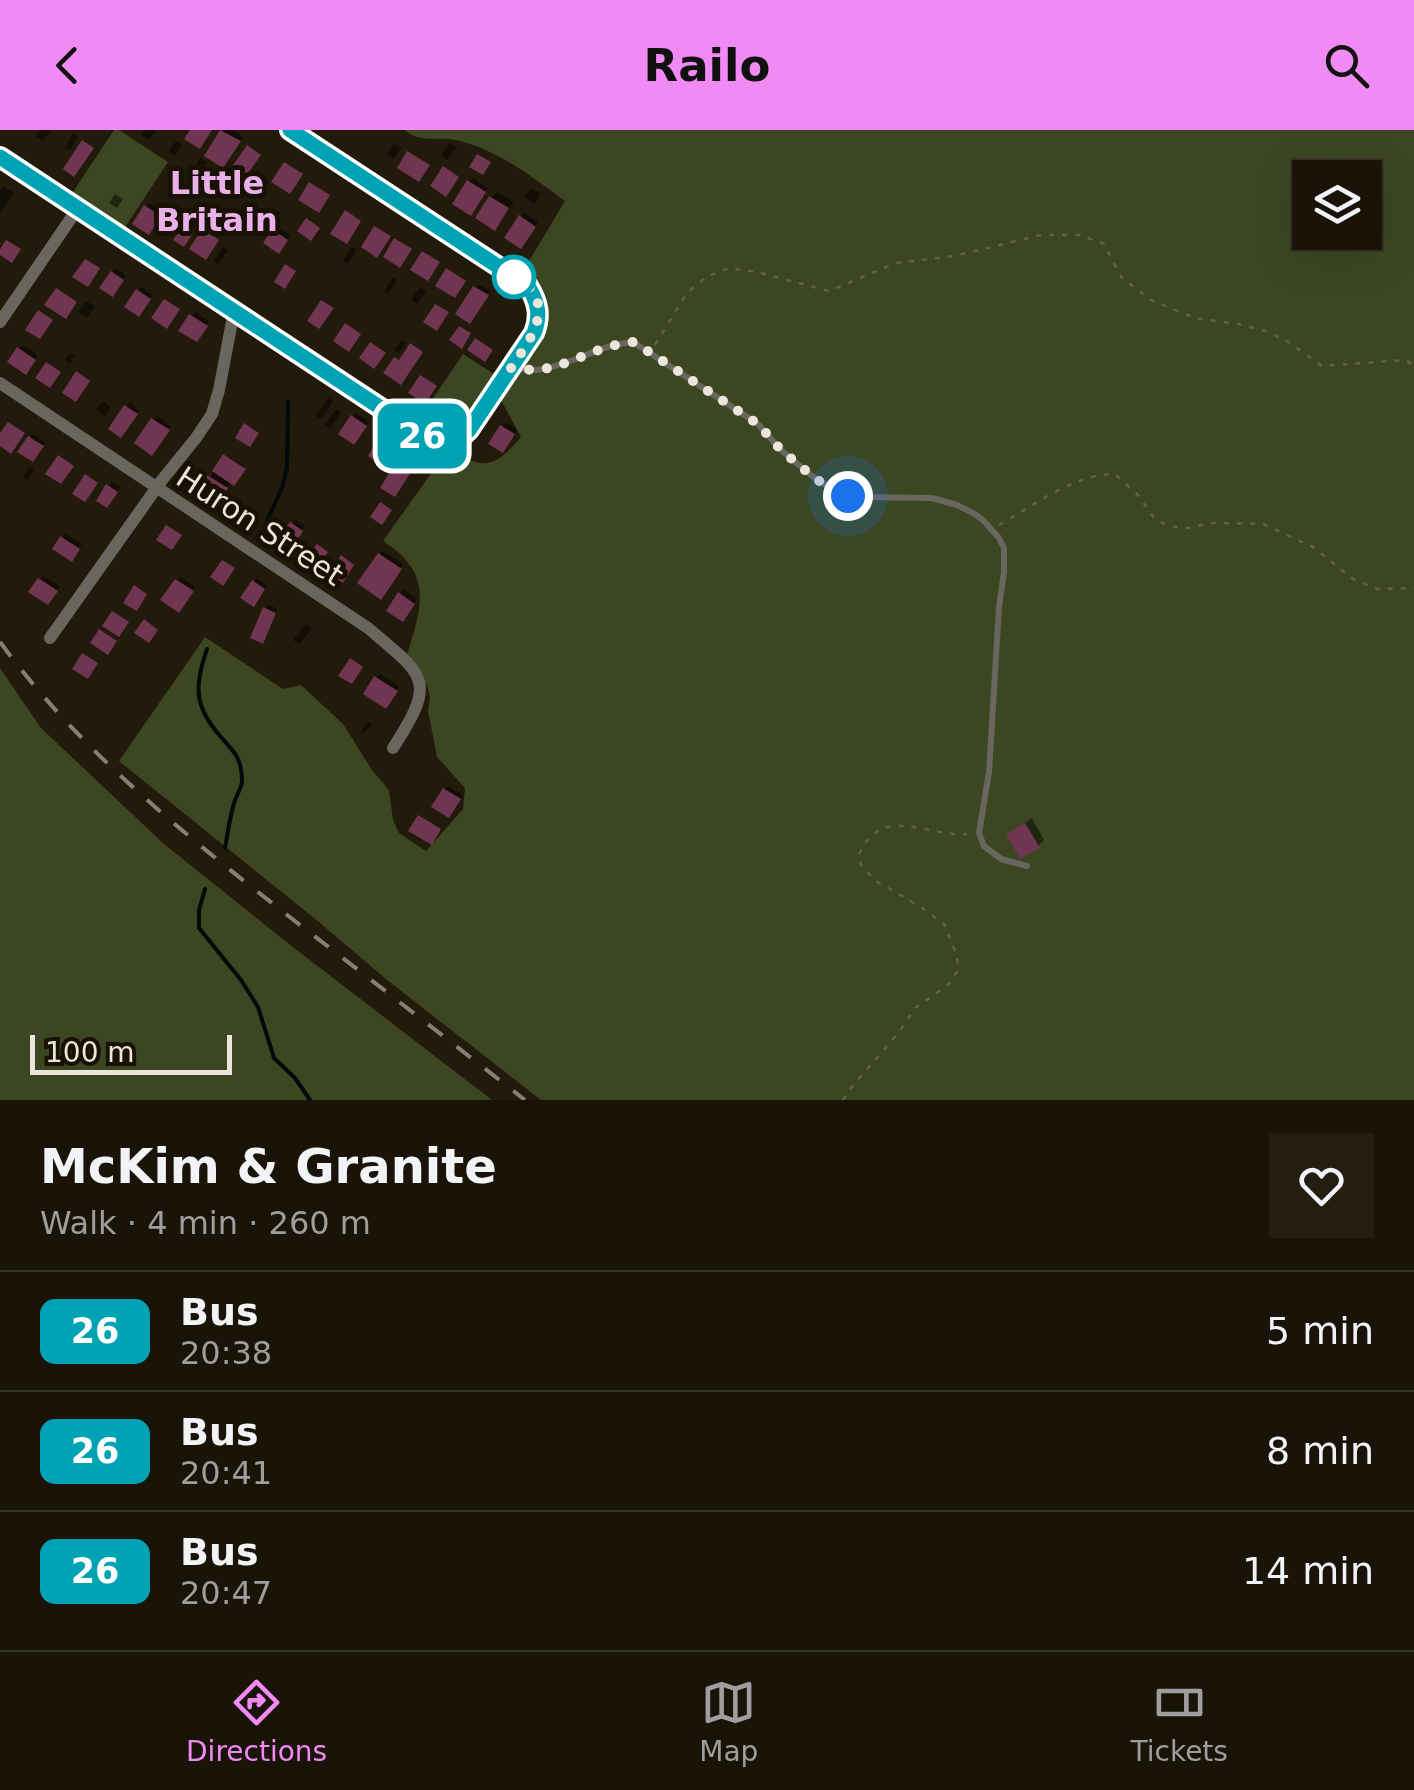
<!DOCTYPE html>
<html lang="en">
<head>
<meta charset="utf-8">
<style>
	body { margin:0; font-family:"DejaVu Sans",sans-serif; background:#231d12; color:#f1f3f6; height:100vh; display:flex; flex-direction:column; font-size:38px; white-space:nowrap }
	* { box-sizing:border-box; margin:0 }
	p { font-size:32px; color:#9f9e9c }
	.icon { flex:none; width:55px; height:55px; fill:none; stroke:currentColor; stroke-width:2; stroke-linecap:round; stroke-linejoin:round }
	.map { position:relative; height:970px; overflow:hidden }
	.sheet { display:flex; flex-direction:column; background:#1a1408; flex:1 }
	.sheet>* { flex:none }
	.badge { padding:0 20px; border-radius:15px; font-size:35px; line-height:65px }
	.fabs { position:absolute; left:1292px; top:30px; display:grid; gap:20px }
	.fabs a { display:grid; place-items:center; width:90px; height:90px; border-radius:0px; background:#1a1408; box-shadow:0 10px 40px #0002,0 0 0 2px #383329; font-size:50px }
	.scale { position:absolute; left:30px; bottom:25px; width:202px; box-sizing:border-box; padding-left:10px; border:5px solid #ebe5dc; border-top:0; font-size:28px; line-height:35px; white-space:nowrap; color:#ebe5dc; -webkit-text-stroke:8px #181104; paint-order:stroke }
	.you { position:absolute; width:50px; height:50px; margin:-25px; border:8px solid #fff; border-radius:50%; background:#1a73e8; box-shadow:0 0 0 15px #1a73e833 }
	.map>.badge { position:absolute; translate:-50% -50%; box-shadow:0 0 0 5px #fff }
	.round { display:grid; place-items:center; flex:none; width:105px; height:105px; border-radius:0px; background:#231d12 }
	.head { display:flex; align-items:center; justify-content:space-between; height:170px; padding:0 40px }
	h1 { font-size:48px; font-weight:700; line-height:75px }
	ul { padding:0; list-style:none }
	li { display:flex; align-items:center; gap:30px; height:120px; padding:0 40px; border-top:2px solid #383329 }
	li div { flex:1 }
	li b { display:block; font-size:38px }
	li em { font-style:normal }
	li .badge { min-width:110px; font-weight:700; text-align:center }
	header { display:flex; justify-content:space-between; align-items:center; height:130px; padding:0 40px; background:#f18af4; color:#111; font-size:45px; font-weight:700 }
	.tabs { display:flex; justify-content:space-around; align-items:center; height:140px; border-top:2px solid #383329; background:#1a1408; font-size:28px; color:#9f9e9c }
	.tabs a { display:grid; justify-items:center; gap:5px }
	.tabs .current { color:#f18af4 }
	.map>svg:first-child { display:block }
	.green { fill:#3c4722; fill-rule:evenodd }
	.shadow { fill:#0007 }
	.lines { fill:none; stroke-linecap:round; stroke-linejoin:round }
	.stream { stroke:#01090b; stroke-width:4 }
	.building { fill:#703651 }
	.path { stroke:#655e51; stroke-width:2.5; stroke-dasharray:5 8; stroke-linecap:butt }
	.lane { stroke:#69665f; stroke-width:6 }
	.street { stroke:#69665f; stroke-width:12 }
	.rail { stroke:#867f73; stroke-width:4; stroke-dasharray:18 18; stroke-linecap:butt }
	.line-casing { stroke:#fff; stroke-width:22 }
	.line { stroke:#00a3b4; stroke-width:15 }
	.walk { stroke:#ebe5dc; stroke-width:10; stroke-dasharray:0 18 }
	.stop-dot { fill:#fff; stroke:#00a3b4; stroke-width:5 }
	.labels { text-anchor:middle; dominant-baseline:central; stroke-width:10; stroke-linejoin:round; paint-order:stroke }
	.street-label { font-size:30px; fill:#ebe5dc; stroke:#181104 }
	.neighbourhood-label { font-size:32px; font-weight:bold; fill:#e9b0e9; stroke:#181104 }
</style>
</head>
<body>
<header><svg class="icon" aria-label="back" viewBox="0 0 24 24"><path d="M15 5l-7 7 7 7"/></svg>Railo<svg class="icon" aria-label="search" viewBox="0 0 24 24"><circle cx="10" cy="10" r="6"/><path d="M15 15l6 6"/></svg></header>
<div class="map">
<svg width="1414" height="970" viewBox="0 0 1414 970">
	<rect width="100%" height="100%" fill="#221a0b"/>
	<!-- green -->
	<path class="green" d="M114 0H119L168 32 120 105 67 71Z
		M405 0H1414V970H541L387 850 319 792 119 631 205 507 283 559 301 555 343 594 372 640 389 660 393 690 399 703 426 721 463 679 465 658 437 627 428 581 430 566 427 555 405 532C420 480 437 446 383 411L442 328 451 322C487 340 495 337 521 307L496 261 536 203 529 155 523 141 565 71C532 47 497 19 456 10 438 6 419 14 405 0ZM1310 48H1365V102H1310Z
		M463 224 494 244 457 300C442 309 431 300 417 292Z
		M0 538 41 598 164 714 289 814 492 970H0Z"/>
	<!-- shadow -->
	<path class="shadow" d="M40 0H51L43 11 36 7Z
		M145 0H156L149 10 141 5Z
		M223 0H232L243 7 226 31 207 25Z
		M73 4 78 7 70 20 65 17Z
		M176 11 182 15 175 26 168 22Z
		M450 13 456 17 447 30 441 26Z
		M394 14 401 18 394 29 387 24Z
		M200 28 207 32 199 43 193 39Z
		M473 48 488 58 474 79 469 52Z
		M4 57 14 63 0 83V61Z
		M531 58 541 64 534 74 524 67Z
		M497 62 514 72 495 98 491 68Z
		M115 64 123 69 117 78 109 73Z
		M149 73 163 81 152 98 146 76Z
		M272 77 280 83 273 93 265 87Z
		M524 83 538 92 524 113 521 87Z
		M277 97 290 105 282 117 274 101Z
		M223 117 228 120 218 134 214 131Z
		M352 117 357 120 348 134 343 130Z
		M116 139 126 145 117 160 113 142Z
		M393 148 397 150 388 164 384 161Z
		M479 154 490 161 473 188 458 184Z
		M142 157 153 165 142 180 138 161Z
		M420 157 426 161 417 174 411 170Z
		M86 171 95 176 87 188 78 182Z
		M195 182 209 191 200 206 182 200Z
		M402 210 406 213 399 223 394 220Z
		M22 215 38 225 29 238 19 219Z
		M70 223 75 226 70 233 65 230Z
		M328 268 333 271 321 289 316 286Z
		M102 271 111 277 105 286 96 280Z
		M130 273 139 280 125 301 111 298Z
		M336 279 341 282 330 298 325 295Z
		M356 283 369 292 358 309 353 287Z
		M157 286 171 296 155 319 137 313Z
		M506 293 517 300 506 316 502 297Z
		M33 304 45 312 36 326 30 307Z
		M226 325 245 337 235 352 231 351 223 364 203 357Z
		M402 330 413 338 398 361V334Z
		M29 337 34 339 27 350 23 347Z
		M112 352 120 357 111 371 99 370Z
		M296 390 305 396 296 410 283 407Z
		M66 404 82 414 75 425 62 408Z
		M383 421 403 434 384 463 379 424Z
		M43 446 60 456 52 468 40 449Z
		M181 447 195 457 182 476 164 469Z
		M257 448 267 455 257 470 254 452Z
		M404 460 417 469 406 486 400 464Z
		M269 475 278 479 263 511 265 479Z
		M306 494 312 498 300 514 293 510Z
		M380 544 399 556 389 572 366 563Z
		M368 592 372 594 364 603 361 601Z
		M448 656 463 665 452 682 445 659Z
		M1032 688 1044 710 1038 716 1009 704Z"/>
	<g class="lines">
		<!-- stream -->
		<path class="stream" d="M267 391 282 358 287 338 288 271
			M207 519C194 556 194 577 221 607 231 619 239 625 241 640 244 656 240 657 235 670 230 685 228 702 225 718
			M205 759 199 780V798L241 850 258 877 274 928 295 948 310 970"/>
	</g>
	<!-- building -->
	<path class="building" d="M190 0H212L200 19 184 9Z
		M220 0 241 11 223 38 204 26Z
		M82 10 94 18 74 47 63 39Z
		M247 15 261 25 245 47 231 38Z
		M407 21 430 35 419 52 397 38Z
		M477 24 491 32 483 45 469 37Z
		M284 32 303 44 290 64 271 52Z
		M443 36 459 47 446 67 430 56Z
		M467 50 486 62 471 86 452 74Z
		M309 52 330 65 319 83 298 70Z
		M489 66 509 78 495 101 475 88Z
		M144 75 161 86 149 105 132 94Z
		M345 80 361 91 347 114 330 104Z
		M519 85 536 97 521 119 504 108Z
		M177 86 196 99 184 117 173 110 180 100 171 95Z
		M306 88 320 98 311 111 297 101Z
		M374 96 391 106 377 128 361 117Z
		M202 99 219 110 206 130 189 119Z
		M272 99 288 110 279 124 263 113Z
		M394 108 412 119 400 138 383 127Z
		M6 110 21 119 12 133 0 125V119Z
		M422 121 440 132 428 151 410 140Z
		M85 129 100 138 88 157 72 147Z
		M285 134 296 141 285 159 274 152Z
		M446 138 466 151 455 168 435 156Z
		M111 141 124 150 113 167 99 158Z
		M473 156 489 165 470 194 455 184Z
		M56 158 77 172 66 189 44 175Z
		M136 159 151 169 139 187 124 177Z
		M164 169 180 179 167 199 151 188Z
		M321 170 334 178 319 199 307 191Z
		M435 174 449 182 437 201 423 192Z
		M38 180 53 190 40 209 25 200Z
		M189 184 208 196 197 212 178 201Z
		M345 193 361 204 349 222 333 211Z
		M459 196 471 203 462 219 449 210Z
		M475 208 493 220 485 232 467 220Z
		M370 212 386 223 374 239 359 228Z
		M410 213 423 222 401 255 383 243 394 227 399 230Z
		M17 217 36 230 26 245 7 232Z
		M46 232 61 242 50 258 35 248Z
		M76 241 90 251 76 272 62 263Z
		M420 245 437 256 425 274 408 263Z
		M124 275 138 284 121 308 108 299Z
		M351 285 367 296 354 315 338 304Z
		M151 288 170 300 152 326 134 313Z
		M8 292 25 303 11 324 0 316V303Z
		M244 293 259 303 250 317 235 308Z
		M500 295 515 304 503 323 488 314Z
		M28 306 44 316 33 332 17 322Z
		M380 306 396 317 384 336 368 326Z
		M223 324 246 339 234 356 212 341Z
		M58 325 74 336 61 354 45 344Z
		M396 332 411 342 395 367 380 358Z
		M85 344 98 353 85 372 72 364Z
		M207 345 228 358 220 371 199 358Z
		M106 354 118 362 107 378 96 371Z
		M380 372 392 380 382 395 370 387Z
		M290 392 303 401 293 417 279 407Z
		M166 395 182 405 172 420 156 410Z
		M60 406 80 419 72 432 52 419Z
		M317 414 328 422 317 439 305 430Z
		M378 423 402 439 381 470 357 453Z
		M341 425 354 435 343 453 329 444Z
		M222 430 235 438 223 456 210 447Z
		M38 448 58 461 48 475 28 462Z
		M175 449 194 461 179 483 160 470Z
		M252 450 265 459 254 477 240 468Z
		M134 455 147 464 137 481 123 473Z
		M398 462 415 474 403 492 386 481Z
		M263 477 276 483 263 514 250 508Z
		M112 481 129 492 119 507 102 496Z
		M144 489 158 500 149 513 134 503Z
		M99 499 117 511 108 525 90 513Z
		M82 523 98 533 88 549 72 539Z
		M350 528 363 537 352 554 338 546Z
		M374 546 398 561 386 579 363 564Z
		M443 658 461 669 449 688 431 677Z
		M418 685 441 699 432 715 408 701Z
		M1025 693 1040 718 1020 729 1006 704Z"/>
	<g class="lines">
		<!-- path -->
		<path class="path" d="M655 215 687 163 706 147 729 138 757 142 829 161 896 133 954 126 1041 105H1080L1104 114 1122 148 1151 170 1195 188 1238 194 1266 201 1290 213 1322 236 1405 230 1414 235
			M999 395C1033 376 1074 344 1115 344L1137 364 1155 389 1169 396 1188 398 1211 393 1263 394 1313 417 1353 449 1377 459 1414 458
			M843 970 849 960 900 901 915 878 948 855 958 840 957 826 944 794 921 777 876 751 862 737 858 727C880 672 926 707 967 704"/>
		<!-- lane -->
		<path class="lane" d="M512 238C521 239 529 240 537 240 570 236 598 215 633 212L758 294 781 320 812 346 839 363 862 367 932 368 957 375 973 383 983 390 999 408 1004 418V442L999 477 989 642 979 703 984 716 1001 729 1027 736"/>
		<!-- street -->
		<path class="street" d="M0 27 434 313 457 311 469 300 534 203C541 186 538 172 528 157L290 0
			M0 192 78 78
			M0 253 368 498C426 547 437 550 393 618
			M50 508 162 350 196 308 212 284 219 260 234 181"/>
		<!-- rail -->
		<path class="rail" d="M0 512C80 621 185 705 291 788 369 848 447 909 525 970"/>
	</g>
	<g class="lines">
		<!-- line casing -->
		<g class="line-casing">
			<path id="line" d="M0 27 434 313 457 311 469 300 534 203C541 186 538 172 528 156L290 0"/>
		</g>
		<!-- line -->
		<use href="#line" class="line"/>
		<!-- walk -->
		<path class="walk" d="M514 147 507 142C514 147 523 151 528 156 554 182 526 215 511 238 519 239 528 240 536 240 569 237 597 215 634 212L758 294 781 320 812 346 838 364 848 366"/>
	</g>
	<!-- markers -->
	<circle class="stop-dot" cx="514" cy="147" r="20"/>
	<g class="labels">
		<!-- street labels -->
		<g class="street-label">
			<text transform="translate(260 396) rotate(33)">Huron Street</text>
		</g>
		<!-- neighbourhood labels -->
		<g class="neighbourhood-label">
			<text x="217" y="53">Little<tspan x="217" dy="37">Britain</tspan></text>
		</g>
	</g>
</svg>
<div class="fabs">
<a><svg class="icon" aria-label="layers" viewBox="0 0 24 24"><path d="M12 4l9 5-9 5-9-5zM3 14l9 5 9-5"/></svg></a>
</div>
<div class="scale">100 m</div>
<div class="you" style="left:848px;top:366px"></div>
<b class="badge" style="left:422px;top:306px;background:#00a3b4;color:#fff">26</b>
</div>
<section class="sheet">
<div class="head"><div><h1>McKim &amp; Granite</h1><p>Walk · 4 min · 260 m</p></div><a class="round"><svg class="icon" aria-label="heart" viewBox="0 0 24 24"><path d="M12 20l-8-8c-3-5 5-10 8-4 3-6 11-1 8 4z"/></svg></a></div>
<ul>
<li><span class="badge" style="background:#00a3b4;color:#fff">26</span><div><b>Bus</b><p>20:38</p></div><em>5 min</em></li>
<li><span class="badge" style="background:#00a3b4;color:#fff">26</span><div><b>Bus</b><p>20:41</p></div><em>8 min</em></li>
<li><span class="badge" style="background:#00a3b4;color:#fff">26</span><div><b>Bus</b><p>20:47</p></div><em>14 min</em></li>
</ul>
</section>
<nav class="tabs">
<a class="current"><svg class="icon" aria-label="directions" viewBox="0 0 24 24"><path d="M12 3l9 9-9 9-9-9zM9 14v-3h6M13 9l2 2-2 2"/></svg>Directions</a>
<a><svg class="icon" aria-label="map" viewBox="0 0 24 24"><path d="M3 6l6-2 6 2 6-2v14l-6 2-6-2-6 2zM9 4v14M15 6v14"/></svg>Map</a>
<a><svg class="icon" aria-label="tickets" viewBox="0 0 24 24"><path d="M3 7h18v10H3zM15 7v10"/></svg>Tickets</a>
</nav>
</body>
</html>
